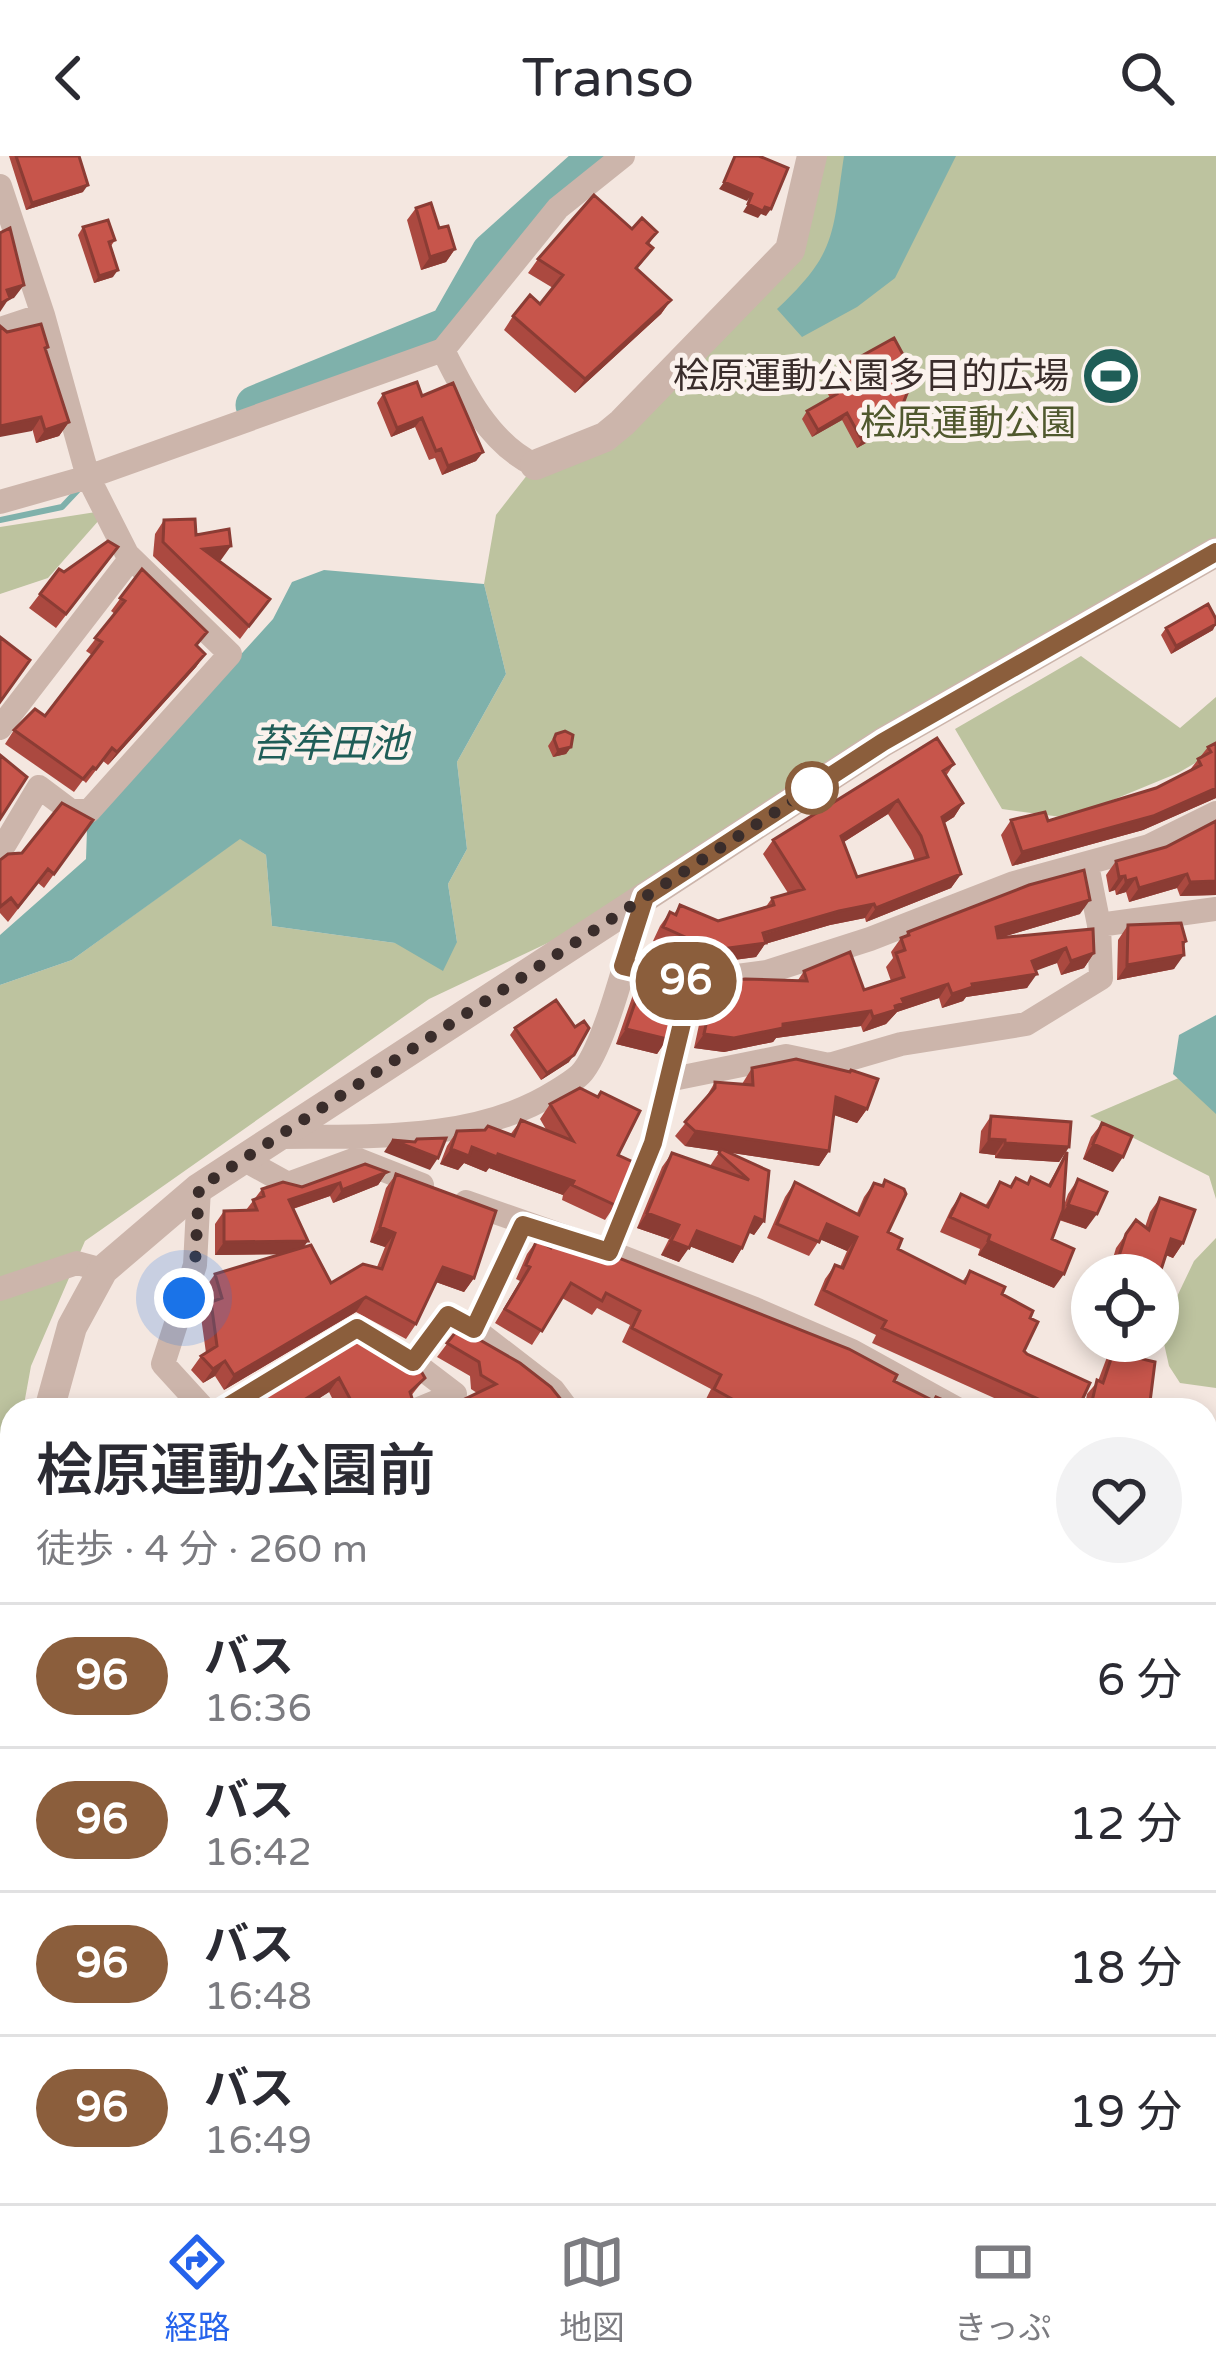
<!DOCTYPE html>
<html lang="ja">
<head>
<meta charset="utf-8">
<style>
	body { margin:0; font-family:"Varela Round","Noto Sans JP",sans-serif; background:#f2f2f3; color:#2b2b33; height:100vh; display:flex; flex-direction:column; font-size:45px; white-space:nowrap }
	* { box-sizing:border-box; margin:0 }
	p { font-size:39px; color:#7c7c81 }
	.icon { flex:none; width:66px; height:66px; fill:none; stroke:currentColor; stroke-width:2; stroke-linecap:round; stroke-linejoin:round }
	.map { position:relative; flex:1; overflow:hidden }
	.side { position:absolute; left:0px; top:1242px; width:1218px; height:807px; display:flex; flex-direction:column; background:#fff; border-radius:36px 36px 0 0; box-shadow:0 6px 18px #0003 }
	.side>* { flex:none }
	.badge { padding:0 24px; border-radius:39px; font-size:42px; line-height:78px }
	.controls { position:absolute; left:1071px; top:1098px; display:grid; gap:24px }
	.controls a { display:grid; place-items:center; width:108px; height:108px; border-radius:50%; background:#fff; box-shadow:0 6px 18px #0003; font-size:60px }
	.you { position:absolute; width:60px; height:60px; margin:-30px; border:9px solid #fff; border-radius:50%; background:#1a73e8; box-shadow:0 0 0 18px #1a73e833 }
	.map>.badge { position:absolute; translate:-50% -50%; box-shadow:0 0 0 6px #fff }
	.round { display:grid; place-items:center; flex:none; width:126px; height:126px; border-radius:63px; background:#f2f2f3 }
	.head { display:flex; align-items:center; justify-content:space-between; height:204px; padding:0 36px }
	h1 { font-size:57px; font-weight:600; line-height:90px }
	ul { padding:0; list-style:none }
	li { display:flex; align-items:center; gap:36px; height:144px; padding:0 36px; border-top:3px solid #e1e1e2 }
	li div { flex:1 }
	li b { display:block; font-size:45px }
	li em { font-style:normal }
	li .badge { min-width:132px; font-weight:700; text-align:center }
	header { display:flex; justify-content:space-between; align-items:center; height:156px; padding:0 36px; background:#fff; font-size:54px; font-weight:600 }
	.dock { display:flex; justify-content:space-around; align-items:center; height:168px; border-top:3px solid #e1e1e2; background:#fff; font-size:33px; color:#7c7c81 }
	.dock a { display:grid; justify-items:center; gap:6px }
	.dock .on { color:#2563eb }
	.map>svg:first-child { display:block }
	.green { fill:#bdc39f }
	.water { fill:#7fb1ab }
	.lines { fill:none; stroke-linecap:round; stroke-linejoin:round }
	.stream { stroke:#7fb1ab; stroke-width:6 }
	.river { stroke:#7fb1ab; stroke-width:39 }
	.minor { stroke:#ccb5ab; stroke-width:24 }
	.tertiary { stroke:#ccb5ab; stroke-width:30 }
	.wall { fill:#ab4940; fill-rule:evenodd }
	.shaded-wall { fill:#8b3c34 }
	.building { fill:#c7554b; stroke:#8b3c34; stroke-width:3; fill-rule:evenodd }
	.line-casing { stroke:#fff; stroke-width:27 }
	.line { stroke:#8b5e3c; stroke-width:18 }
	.walk { stroke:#3a2d2b; stroke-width:12; stroke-dasharray:0 21.6 }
	.stop-dot { fill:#fff; stroke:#8b5e3c; stroke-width:6 }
	.labels { text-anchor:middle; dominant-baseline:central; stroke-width:10; stroke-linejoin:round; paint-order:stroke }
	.poi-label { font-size:36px; fill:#3a2d2b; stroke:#fbf2ed; text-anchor:end }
	.park-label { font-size:36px; fill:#50592e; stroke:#fbf2ed }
	.water-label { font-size:39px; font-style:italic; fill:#1f5d57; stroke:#fbf2ed }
</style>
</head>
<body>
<header><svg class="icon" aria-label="back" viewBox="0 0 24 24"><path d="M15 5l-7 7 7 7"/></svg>Transo<svg class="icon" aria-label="search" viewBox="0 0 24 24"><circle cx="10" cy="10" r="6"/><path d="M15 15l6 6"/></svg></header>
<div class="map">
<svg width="1216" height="2047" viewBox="0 0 1216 2047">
	<rect width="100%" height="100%" fill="#f4e7e0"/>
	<!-- green -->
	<path class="green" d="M812 0H1216V408L645 741 429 843 85 1085 31 1210 23 1254H12L10 1326 0 1327V829L72 804 240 682 266 699 272 770 395 787 457 786 448 728 467 693 457 606 506 518 484 428 496 359 535 309 605 281 790 94Z
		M96 356 100 363 48 422 0 438V371Z
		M1081 500 1180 572 1216 541V595L1178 617 1069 662 1002 653 955 573Z
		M1188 918 1216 940V1043L1209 1020 1090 960Z
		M1216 1082V1232L1180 1227 1169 1210 1161 1174 1194 1105Z
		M12 1574V1843H0V1575Z"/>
	<!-- water -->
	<path class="water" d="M844 0H956L895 122 857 151 802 181 777 153C838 96 832 78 844 0Z
		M324 414 484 428 506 518 457 606 467 693 448 728 457 786 443 815 395 787 272 770 266 699 240 683 72 804 0 829V779L86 703 87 673 95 659 273 463 292 426Z
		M1216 859V958L1173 918 1179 879Z"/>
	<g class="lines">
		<!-- stream -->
		<path class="stream" d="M0 364 62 351 78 334"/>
		<!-- river -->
		<path class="river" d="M255 249 449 170 491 96 598 0
			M0 1856H12
			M406 2037 434 2047"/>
		<!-- minor -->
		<path class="minor" d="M0 30 43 159 88 321 127 398 230 498 89 655H71L39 631 0 696
			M0 173 43 159
			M443 194C464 237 490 288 535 309
			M0 346 88 321 443 194 558 52 623 0
			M0 572 131 402
			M1099 769 1216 753
			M623 810 692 826 767 816 870 783 1014 727 1149 690 1216 657
			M668 924 786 900 829 909 901 888 1026 868 1101 822 1099 769 1087 709
			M279 981C369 980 476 986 555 936 564 930 578 923 584 914 608 882 631 783 645 741
			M243 1003 288 1028 356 1003 422 1029
			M199 1032 195 1109 163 1208 205 1254
			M466 1046 609 1096 755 1153 852 1195 959 1254
			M523 1069 474 1173 553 1234 568 1254
			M609 1096 654 987 692 826
			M0 1133 77 1107 103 1114
			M413 1206 455 1238 416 1254
			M222 1254 357 1172 413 1206 448 1159 474 1173
			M1206 1305H1216
			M1206 1806 1216 1809
			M0 1888 12 1889
			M822 2037 867 2047
			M266 2047V2040L290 2047
			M934 2047 936 2037"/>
		<!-- tertiary -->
		<path class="tertiary" d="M535 309 605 281 622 267 790 94 812 0
			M49 1254 72 1171 103 1114 199 1032 883 586 1216 396
			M1206 1961 1216 1963
			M109 2037 110 2047
			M529 2047 537 2037"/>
	</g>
	<!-- wall -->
	<path class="wall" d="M9 0H79L83 36 26 54Z
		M416 52 439 72 455 93 446 106 421 114 407 64Z
		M83 71 115 84 111 90 113 121 94 127 78 79Z
		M632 73 657 76 649 88 653 92 637 113 671 144 661 158 575 237 504 174 513 160 540 148 553 132 528 117 538 103Z
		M7 176 48 191 46 194 69 266 59 280 36 287Z
		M827 219 891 273 857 292 842 264 812 281 802 263 807 255 830 242 822 226Z
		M383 238 422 240 483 296 476 305 442 319 435 302 429 304 415 271 391 281 377 247Z
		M164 364 196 379 221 404H218L270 443 240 483 153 400 155 378Z
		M108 405 56 472 29 452 59 413 64 416Z
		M142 413 197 490 205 498 196 511 108 609 103 605 86 627 83 624 74 636 5 588 14 574 45 560 92 499 86 495 115 458 111 455Z
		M1166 472 1213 474 1171 498 1161 479Z
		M556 578 571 591 566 598 553 601 548 590Z
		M1216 587V642L1143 674 1012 710 1001 679 1011 664 1048 665 1156 632 1189 615 1208 591Z
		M954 608 946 620 963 647 954 661 944 667 961 718 951 732 866 766 865 762 830 769 765 788 756 801 704 808 653 785 660 770 670 756 674 758 680 749 718 765 765 752 772 742 788 737 763 698 773 684ZM888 658 911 694 915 705 857 721 844 686Z
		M93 664 44 732 38 727 8 766 0 757V704L22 697Z
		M1166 691 1216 739 1180 740 1177 732 1129 746 1126 736 1116 739 1115 734 1109 736 1106 719 1116 705Z
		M1080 758 999 782 1094 797 1084 812 1061 819 1057 807 1035 814 1027 832 966 841 963 845 942 852 939 842 897 856 886 868 863 876 861 870 776 882 773 886 724 896 694 892 705 841 715 827 798 824 804 815 864 834 891 825 886 811 893 802 891 796 901 782 905 780 908 776Z
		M1128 769 1186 785 1174 813 1117 824 1118 784Z
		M646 815 667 883 657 898 616 888 636 830Z
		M515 872 569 906 541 924 510 879Z
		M752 912 867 953 857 967 834 959 829 995 819 1010 726 996 769 1015 764 1065 754 1079 749 1076 742 1092 733 1107 689 1090 679 1106 661 1099 669 1083 637 1072 662 1011 672 997 710 1010 720 995 685 990 675 980 705 943 715 926 742 928Z
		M550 948 618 999 615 1049 605 1064 562 1044 563 1039 489 1012 486 1016 464 1007 458 1014 440 1008 447 990 457 975H484L488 970 510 979 521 964 547 975 540 963Z
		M991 960 1069 991 1059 1006 995 1002V999L979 997 981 975Z
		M1102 967 1113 1016 1083 1003 1091 981Z
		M1067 996 1064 1049 1068 1038 1078 1023 1086 1073 1059 1064 1052 1083 1054 1132 978 1099 980 1093 940 1076 951 1053 961 1038 985 1050 1000 1026 1010 1030 1016 1022 1027 1027 1031 1021 1048 1029Z
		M387 1016 378 1029 333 1047 330 1040 293 1053 302 1092 331 1127 377 1111 385 1091 370 1086 386 1032 396 1018 474 1122 464 1136 436 1126 416 1168 406 1183 356 1156 224 1234 215 1220 203 1227 191 1214 201 1200 206 1197 201 1161 210 1148 205 1132 215 1118 283 1098 215 1099V1068L224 1055 246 1054 262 1033 302 1031Z
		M885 1024 888 1076 898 1093 962 1126 970 1115 1002 1138 1030 1162 1024 1195 1077 1254H1021L872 1187 876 1179 814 1149 825 1123 835 1109 840 1111 847 1095 820 1083 809 1100 767 1082 785 1041 795 1026 857 1057 864 1041 874 1027 882 1030Z
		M1160 1042 1183 1087 1173 1102 1166 1099 1158 1119H1108L1116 1092 1136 1064 1145 1071 1150 1056Z
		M558 1078 894 1225 934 1245 966 1254H717L704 1247 711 1233 622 1186 630 1169 597 1152 592 1159 562 1142 532 1189 495 1167 520 1125 516 1123 527 1098 537 1084 549 1091Z
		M459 1172 566 1250H450L477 1237 471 1233 470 1220 437 1201Z
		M367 1177 425 1222 411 1240 415 1252 420 1254H338L329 1236 301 1254H249L255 1245Z
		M1113 1185H1148L1142 1203 1149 1254H1084L1087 1238 1098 1225Z
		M0 1485H12V1567H8L0 1551Z
		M154 2037H245L246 2047H155Z
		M570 2037H673L671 2047H568Z"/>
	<!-- shaded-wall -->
	<path class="shaded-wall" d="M724 26 752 38 747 45 719 33Z
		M88 29 83 36 26 54 32 47Z
		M748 48 765 51 771 53 766 60 761 58 758 62 743 56Z
		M455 93 446 106 421 114 430 101Z
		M118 114 113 121 94 127 99 120Z
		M24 129 14 142 8 144 0 156V148L7 134Z
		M671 144 661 158 575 237 585 223Z
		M847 257 842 264 812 281 818 274Z
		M41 261 32 275 0 281V270Z
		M422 262 415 271 391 281 397 272Z
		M69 266 59 280 36 287 45 274Z
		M896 266 891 273 857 292 862 284Z
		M483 296 476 305 442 319 448 310Z
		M231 390 221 404 193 407 203 393Z
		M1216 468 1213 474 1171 498 1176 490Z
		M205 498 196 511 108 609 117 596Z
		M571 591 566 598 553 601 558 594Z
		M1216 632V642L1143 674 1012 710 1022 696Z
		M898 644 888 658 831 694 841 680Z
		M963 647 954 661 932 675 942 661Z
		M961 718 951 732 866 766 876 752Z
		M1187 718 1177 732 1129 746 1139 732Z
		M1125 720 1115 734 1109 736 1119 721Z
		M1136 722 1126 736 1116 739 1126 725Z
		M1216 725V739L1180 740 1190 726Z
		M1090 744 1080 758 986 786 996 771Z
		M874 748 865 762 830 769 765 788 756 801 704 808 714 794 839 755Z
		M1066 792 1057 807 1022 820 1032 805Z
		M1094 797 1084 812 1061 819 1071 805Z
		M1184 799 1174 813 1117 824 1127 809Z
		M1037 818 1027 832 966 841 963 845 942 852 952 838 972 828Z
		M948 828 939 842 897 856 886 868 863 876 873 861 902 843Z
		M871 855 861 870 776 882 773 886 724 896 694 892 704 878Z
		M626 873 667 883 657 898 616 888Z
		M574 899 569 906 541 924 547 917Z
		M836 941 867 953 857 967 826 956Z
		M695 975 829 995 819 1010 685 990Z
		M989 983 1005 984 995 999 979 997Z
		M392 984 438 1002 430 1014 384 996Z
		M1005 987 1069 991 1059 1006 995 1002Z
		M1093 988 1123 1001 1113 1016 1083 1003Z
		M472 991 498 998 574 1025 563 1039 489 1012 486 1016 464 1007 458 1014 440 1008 451 993Z
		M387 1016 378 1029 333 1047 342 1034Z
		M340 1027 330 1040 280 1057 289 1044Z
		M1068 1049 1097 1058 1086 1073 1058 1063Z
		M647 1057 679 1069 669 1083 637 1072Z
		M755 1061 764 1065 754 1079 745 1075Z
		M827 1068 857 1081 847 1095 817 1082Z
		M380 1071 395 1077 385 1091 370 1086Z
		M697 1075 742 1092 733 1107 687 1089Z
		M1171 1083 1183 1087 1173 1102 1161 1097Z
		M308 1085 299 1098 215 1099 224 1086Z
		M671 1085 689 1092 679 1106 661 1099Z
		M988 1085 1064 1118 1054 1132 978 1099Z
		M443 1111 474 1122 464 1136 433 1125Z
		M366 1141 356 1156 224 1234 234 1219Z
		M225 1205 215 1220 203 1227 213 1213Z
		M339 1222 329 1236 301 1254H291Z
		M1206 1552 1216 1554 1206 1568Z
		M1206 1765 1216 1767V1784L1206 1782Z
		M80 2037H93L86 2047H21L25 2042Z
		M575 2037H584L577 2047H568Z
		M955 2037H1004L998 2046 991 2044 989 2047H974L952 2041Z
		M1018 2037H1046L1042 2043Z
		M1050 2037 1061 2039 1055 2047H1043Z
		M1093 2037 1130 2047H1086Z"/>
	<!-- building -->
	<path class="building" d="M16 0H79L88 29 32 47Z
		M735 0H759L788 12 771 53 765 51 763 55 748 48 752 38 724 26Z
		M594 39 632 73 642 62 657 76 647 87 653 92 636 112 671 144 585 223 513 160 530 139 540 148 563 119 538 103Z
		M431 47 439 72 448 70 455 93 430 101 416 52Z
		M108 64 115 84 109 86 118 114 99 120 83 71Z
		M10 72 24 129 7 134 10 142 0 148V77Z
		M41 168 48 191 45 192 69 266 45 274 41 261 0 270V170L7 176Z
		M894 182 914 219 896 266 862 284 847 257 818 274 807 255 837 238 827 219Z
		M417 226 422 240 453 227 483 296 448 310 441 293 436 295 422 262 397 272 383 238Z
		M195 363 196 379 229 373 231 390 203 393 270 443 249 470 163 386 164 364Z
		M108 385 118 391 66 458 40 438 59 413 64 416Z
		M142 413 207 476 196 489 205 498 117 596 112 592 96 613 93 611 83 623 14 574 35 553 45 560 102 486 95 482 125 445 120 442Z
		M1208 448 1216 463V468L1176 490 1166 472Z
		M0 481 30 504 0 546Z
		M565 575 573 579 571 591 558 594 554 583 556 578Z
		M937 582 954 608 943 615 963 647 942 661 961 718 876 752 874 748 839 755 763 777 766 787 714 794 663 771 670 756 676 759 680 749 718 765 774 749 772 742 804 733 773 684ZM898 644 921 680 928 701 857 721 841 680Z
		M1216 587V632L1153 660 1022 696 1011 664 1045 656 1048 665 1156 632 1201 609 1198 603 1211 596 1208 591Z
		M0 599 27 621 0 663Z
		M62 647 93 664 54 718 48 713 18 751 11 742 0 751V704L8 698 22 697Z
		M1216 665V725L1190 726 1187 718 1139 732 1136 722 1126 725 1125 720 1119 721 1116 705 1166 691Z
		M1084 714 1090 744 996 771 998 782 1093 773 1094 797 1071 805 1066 792 1032 805 1037 818 972 828 973 831 952 838 948 828 902 843 904 847 895 850 896 854 873 861 871 855 783 868V872L734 882 704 878 715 827 745 823 807 825 804 815 850 796 864 834 904 821 896 797 905 794 901 782 909 779 908 776 1029 729Z
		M1181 767 1186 785 1183 786 1184 799 1127 809 1128 769Z
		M646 815 682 824 667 883 626 873Z
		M556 844 575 871 584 865 589 872 574 899 547 917 515 872Z
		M796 903 850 916 851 914 878 923 867 953 836 941 829 995 695 975 685 966 715 932V926L753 929 752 912Z
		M580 932 598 941 601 936 640 955 618 999 633 1006 615 1049 572 1029 574 1025 498 998 497 1001 472 991 469 1000 451 993 457 975 485 974 488 970 514 980 521 964 573 985 550 948Z
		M991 960 1071 966 1069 991 1005 987V984L989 983Z
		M1102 967 1132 980 1123 1001 1093 988Z
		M446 982 438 1002 392 984 415 986 417 983Z
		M721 993 769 1015 764 1065 755 1061 742 1092 697 1075 689 1092 671 1085 679 1069 647 1057 672 997 749 1024 719 997Z
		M1067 996 1063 1054 1052 1083 1074 1093 1064 1118 988 1085 990 1079 950 1061 961 1038 988 1051 1000 1026 1011 1031 1016 1022 1028 1028 1031 1021 1050 1030Z
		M365 1008 387 1016 342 1034 340 1027 289 1044 308 1085 224 1086V1055L257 1054 253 1044 264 1040 262 1033 283 1026 302 1031Z
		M396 1018 496 1055 474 1122 443 1111 416 1168 366 1141 234 1219 225 1205 213 1213 201 1200 217 1190 211 1146 222 1142 215 1118 311 1089 331 1127 363 1108 382 1113 395 1077 380 1071Z
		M1078 1023 1107 1036 1097 1058 1068 1049Z
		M885 1024 904 1033 906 1038 888 1076 902 1083 898 1093 965 1127 970 1115 1005 1131 1002 1138 1033 1155 1030 1162 1038 1166 1024 1195 1027 1198 1090 1227 1078 1253 1068 1249 1066 1254 1046 1253 1049 1248 882 1172 886 1165 824 1134 835 1109 843 1112 857 1081 827 1068 819 1086 777 1068 795 1026 859 1059 874 1027 883 1030Z
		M1160 1042 1195 1054 1183 1087 1171 1083 1158 1123V1119H1113L1126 1078 1136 1064 1149 1074Z
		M558 1078 849 1193 897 1219 894 1225 934 1245 936 1241 966 1254H752L714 1233 721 1219 632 1172 640 1155 606 1137 602 1145 571 1127 542 1175 505 1153 530 1111 526 1109 537 1084 551 1092Z
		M1158 1126 1171 1130 1163 1153 1158 1152Z
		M459 1172 520 1207 551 1231 566 1250 574 1254H434L450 1250 496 1228 481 1219 479 1206 447 1187Z
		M367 1177 417 1208 425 1222 410 1236 415 1252 420 1254H356L339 1222 293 1251 295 1254H261L255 1245Z
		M1117 1185H1148L1142 1203 1155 1206 1149 1254H1090L1097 1224 1103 1227Z
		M1212 1384 1216 1385V1554L1206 1552V1388L1210 1389Z
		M0 1485H12V1558L0 1534Z
		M1206 1728 1216 1731V1767L1206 1765Z
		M1206 1870 1216 1873 1214 1896 1206 1894Z
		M12 1934V2037H80L25 2042V2047H0V1935Z
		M1206 1969 1216 1971V2047H1130L1093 2037 1091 2047H1059L1061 2039 1051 2037H1206Z
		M165 2037H245L246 2047H165Z
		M586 2037H673L671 2047H596L584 2045Z"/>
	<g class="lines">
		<!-- line casing -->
		<g class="line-casing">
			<path id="line" d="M222 1254 357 1172 413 1206 448 1159 474 1173 523 1069 609 1096 653 987 692 826 623 810 645 741 883 586 1216 396"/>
		</g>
		<!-- line -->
		<use href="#line" class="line"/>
		<!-- walk -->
		<path class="walk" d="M184 1142 195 1109 199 1032 812 632"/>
	</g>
	<!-- icons -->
	<defs>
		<g id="stadium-disc" transform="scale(3)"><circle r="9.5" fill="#1f5d57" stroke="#fbf2ed"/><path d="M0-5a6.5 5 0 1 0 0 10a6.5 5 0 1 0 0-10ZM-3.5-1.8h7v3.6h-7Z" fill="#fff"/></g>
	</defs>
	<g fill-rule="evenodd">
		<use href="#stadium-disc" x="1111" y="220"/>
	</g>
	<!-- markers -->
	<circle class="stop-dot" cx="812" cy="632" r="24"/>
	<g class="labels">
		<!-- poi labels -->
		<g class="poi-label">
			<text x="1069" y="220">桧原運動公園多目的広場</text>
		</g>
		<!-- park labels -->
		<g class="park-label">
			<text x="968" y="267">桧原運動公園</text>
		</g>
		<!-- water labels -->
		<g class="water-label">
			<text x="330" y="588">苔牟田池</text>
		</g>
	</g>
</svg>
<div class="controls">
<a><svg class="icon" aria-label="locate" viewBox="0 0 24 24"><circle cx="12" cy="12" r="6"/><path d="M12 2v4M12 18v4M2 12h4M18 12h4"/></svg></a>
</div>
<div class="you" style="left:184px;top:1142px"></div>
<b class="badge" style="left:686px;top:825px;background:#8b5e3c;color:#fff">96</b>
<section class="side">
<div class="head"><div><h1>桧原運動公園前</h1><p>徒歩 · 4 分 · 260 m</p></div><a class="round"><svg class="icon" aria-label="heart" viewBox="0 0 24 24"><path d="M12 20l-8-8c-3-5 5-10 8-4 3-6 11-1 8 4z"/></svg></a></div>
<ul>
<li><span class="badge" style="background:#8b5e3c;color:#fff">96</span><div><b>バス</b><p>16:36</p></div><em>6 分</em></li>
<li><span class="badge" style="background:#8b5e3c;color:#fff">96</span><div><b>バス</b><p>16:42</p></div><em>12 分</em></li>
<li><span class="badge" style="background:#8b5e3c;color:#fff">96</span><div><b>バス</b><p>16:48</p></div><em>18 分</em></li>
<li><span class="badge" style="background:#8b5e3c;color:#fff">96</span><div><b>バス</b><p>16:49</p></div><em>19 分</em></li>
</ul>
</section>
</div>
<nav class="dock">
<a class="on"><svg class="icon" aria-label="directions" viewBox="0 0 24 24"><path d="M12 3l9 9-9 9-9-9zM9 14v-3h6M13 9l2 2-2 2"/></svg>経路</a>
<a><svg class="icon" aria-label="map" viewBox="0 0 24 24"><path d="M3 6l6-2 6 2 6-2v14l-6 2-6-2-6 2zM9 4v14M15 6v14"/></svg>地図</a>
<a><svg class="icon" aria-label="tickets" viewBox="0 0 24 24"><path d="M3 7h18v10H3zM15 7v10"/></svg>きっぷ</a>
</nav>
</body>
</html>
